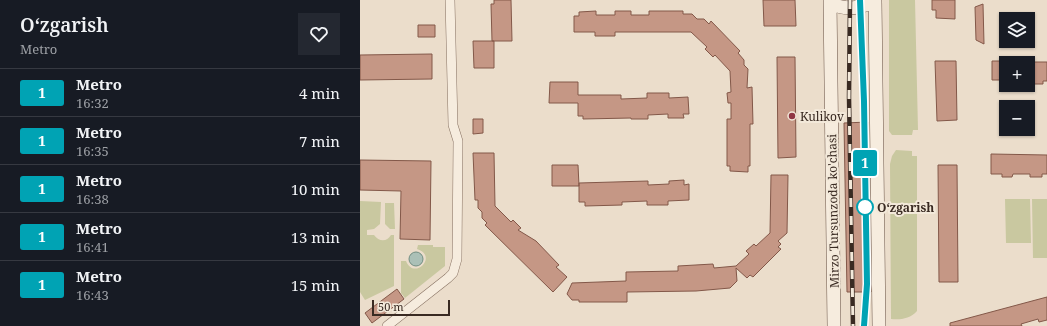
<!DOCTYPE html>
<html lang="en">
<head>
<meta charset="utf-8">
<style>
	body { margin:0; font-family:"Noto Serif",serif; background:#242831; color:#f1f3f6; height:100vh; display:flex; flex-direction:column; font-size:15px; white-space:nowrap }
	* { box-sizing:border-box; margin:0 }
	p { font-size:13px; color:#9ea1a6 }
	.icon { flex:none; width:22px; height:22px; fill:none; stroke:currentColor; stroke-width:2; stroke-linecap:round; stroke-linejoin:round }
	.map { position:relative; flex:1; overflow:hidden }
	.sheet { display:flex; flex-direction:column; background:#171b24; width:360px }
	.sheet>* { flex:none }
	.badge { padding:0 8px; border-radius:3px; font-size:14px; line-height:26px }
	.controls { position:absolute; left:639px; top:12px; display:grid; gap:8px }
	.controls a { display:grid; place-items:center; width:36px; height:36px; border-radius:0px; background:#171b24; box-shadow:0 1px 3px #0004; font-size:20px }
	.scale { position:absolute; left:12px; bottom:10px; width:78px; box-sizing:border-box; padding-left:4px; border:2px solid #392a22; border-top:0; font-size:11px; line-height:14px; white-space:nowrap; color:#392a22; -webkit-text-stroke:3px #f3e9da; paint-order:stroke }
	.map>.badge { position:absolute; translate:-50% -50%; box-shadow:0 0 0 2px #fff }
	.round { display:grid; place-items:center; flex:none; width:42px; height:42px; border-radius:0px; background:#242831 }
	.overview { display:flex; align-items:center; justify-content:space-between; height:68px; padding:0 20px }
	h1 { font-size:19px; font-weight:600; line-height:30px }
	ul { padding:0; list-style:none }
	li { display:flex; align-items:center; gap:12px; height:48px; padding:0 20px; border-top:1px solid #363941 }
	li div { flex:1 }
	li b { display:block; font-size:15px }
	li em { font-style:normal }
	li .badge { min-width:44px; font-weight:700; text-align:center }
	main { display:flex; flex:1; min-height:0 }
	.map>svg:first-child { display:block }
	.green { fill:#c9c8a0 }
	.water { fill:#abc0b7; stroke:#728e83 }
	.building { fill:#c59785; stroke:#835849 }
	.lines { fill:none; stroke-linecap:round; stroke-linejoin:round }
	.minor-casing { stroke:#867061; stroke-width:10 }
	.secondary-casing { stroke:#685144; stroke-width:14 }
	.minor { stroke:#f6ecde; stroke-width:9 }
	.secondary { stroke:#f6ecde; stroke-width:13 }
	.rail-casing { stroke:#392a22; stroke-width:4.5 }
	.rail { stroke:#f3e9da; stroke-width:3; stroke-dasharray:9; stroke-linecap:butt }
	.line-casing { stroke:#fff; stroke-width:9 }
	.line { stroke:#00a3b4; stroke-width:6 }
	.poi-dot { fill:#903643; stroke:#f3e9da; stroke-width:1.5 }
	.stop-dot { fill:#fff; stroke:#00a3b4; stroke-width:2 }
	.labels { text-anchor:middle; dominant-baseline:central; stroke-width:4; stroke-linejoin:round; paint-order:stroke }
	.poi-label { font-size:12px; fill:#392a22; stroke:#f3e9da; text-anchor:start }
	.stop-label { font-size:12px; font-weight:bold; fill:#392a22; stroke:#f3e9da; text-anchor:start }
	.street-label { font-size:12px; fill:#392a22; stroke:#f3e9da }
</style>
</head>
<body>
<main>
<section class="sheet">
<div class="overview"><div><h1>O‘zgarish</h1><p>Metro</p></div><a class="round"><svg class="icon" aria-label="heart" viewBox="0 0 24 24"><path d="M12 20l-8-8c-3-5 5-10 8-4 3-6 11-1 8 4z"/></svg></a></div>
<ul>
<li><span class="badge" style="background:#00a3b4;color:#fff">1</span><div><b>Metro</b><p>16:32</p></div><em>4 min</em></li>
<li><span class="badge" style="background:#00a3b4;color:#fff">1</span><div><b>Metro</b><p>16:35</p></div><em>7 min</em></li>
<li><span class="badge" style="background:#00a3b4;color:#fff">1</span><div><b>Metro</b><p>16:38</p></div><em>10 min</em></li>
<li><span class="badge" style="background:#00a3b4;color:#fff">1</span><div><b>Metro</b><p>16:41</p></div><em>13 min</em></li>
<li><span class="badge" style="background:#00a3b4;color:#fff">1</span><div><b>Metro</b><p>16:43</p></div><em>15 min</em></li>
</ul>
</section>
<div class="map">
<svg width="687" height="326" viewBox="0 0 687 326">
	<rect width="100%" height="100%" fill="#ebddcb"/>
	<!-- green -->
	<path class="green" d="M529 0H555L558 130H553L552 135H532L529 131Z
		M536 150 552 151V156H557V311C550 319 540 320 531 319L530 164 532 156Z
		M0 198V201L21 202 20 224 14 229 7 230V235H14C19 242 27 242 31 235H34V286L5 300 0 292Z
		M645 199H670L671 243H646Z
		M672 199H687V258H673Z
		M25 203H34L35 229H30L25 224Z
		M58 245H73V247H85V266L45 298 41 293V261H46C54 281 79 256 57 249Z"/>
	<!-- water -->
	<path class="water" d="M49 259a7 7 0 1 1 14 0a7 7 0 1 1-14 0Z"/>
	<!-- building -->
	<path class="building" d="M134 0H151L152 41H132L131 4H134Z
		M403 0H435L436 26H404Z
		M572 0H595V19L576 18V10H572Z
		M623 4 624 44 616 40 615 7Z
		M236 11V15H255V11H271V15H289V11H323V14H332L337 19H344L349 24 351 21 380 51 378 53 384 60V65L388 69 387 88 392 87 393 124H390V166H388V172L370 171V166H367V119H371V103H368L367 93 371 92 370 71 355 55 353 57 345 49 347 47 331 32H255V36H235V32H214V16H219V12Z
		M58 25H75V37H58Z
		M113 41H134V68H114Z
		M72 54V79L0 80V55Z
		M417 57H435L436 157 418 158Z
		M575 61H596L597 120 577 121Z
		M632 61H646V80H632Z
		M668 62H687V81H683V84H671V81H668Z
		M190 82H218V95H261V99L287 98V93H309V98L328 97 329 114H323L324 118H308V114L288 115V119H271V118L223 119V116H218V103H189Z
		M113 119H123V133L113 134Z
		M508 122 511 292H487L484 123Z
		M113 153H134L135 206 151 222 153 220 161 228 158 230 176 241 199 265 196 267 207 277 193 292 125 225 127 223 122 218V212L118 208V200H115Z
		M631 154 687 155V174H682V177H670V174H653L652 177H642V174H631Z
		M0 160 71 161 70 240 40 239 41 191 0 190Z
		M192 165H218L219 186H192Z
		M578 165H597L598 282H579Z
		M411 175H428L427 233 418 241 421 244 418 247 421 249 393 277 390 275 387 278 376 268 377 281 370 288 336 291 267 292V302H219V300H212L207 294 212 283 266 281V272L318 271V266L353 264 354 268 376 266 389 254 386 251 394 244 396 246 410 233Z
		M324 180V185L329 184V200L308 201V205H287V201L262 202V205L225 206V202H219V183L288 181V185L309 184V181Z
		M37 289 44 299 12 323 5 313Z
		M687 297V320L679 322 678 319 661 324 662 326H590V323Z"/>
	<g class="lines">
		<!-- minor casing -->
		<g class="minor-casing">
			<path id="minor" d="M27 326 88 278 93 273 97 259 98 141 93 125 90 0"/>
		</g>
		<!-- secondary casing -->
		<g class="secondary-casing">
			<path id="secondary" d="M470 0 474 326
				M515 0 519 326
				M471 4C488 10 498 9 515 1"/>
		</g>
		<!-- minor -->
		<use href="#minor" class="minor"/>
		<!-- secondary -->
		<use href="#secondary" class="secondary"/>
		<!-- rail casing -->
		<g class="rail-casing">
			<path id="rail" d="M490 0 489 97 493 326
				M500 0 504 101 507 284 504 326"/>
		</g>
		<!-- rail -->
		<use href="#rail" class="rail"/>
	</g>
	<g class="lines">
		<!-- line casing -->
		<g class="line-casing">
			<path id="line" d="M500 0 504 101 507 284 504 326"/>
		</g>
		<!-- line -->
		<use href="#line" class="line"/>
	</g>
	<!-- markers -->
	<circle class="poi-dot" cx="432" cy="116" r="4"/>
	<circle class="stop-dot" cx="505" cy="207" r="8"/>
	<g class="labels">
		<!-- poi labels -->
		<g class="poi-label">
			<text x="440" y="116">Kulikov</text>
		</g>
		<!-- stop labels -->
		<g class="stop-label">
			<text x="517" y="207">O‘zgarish</text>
		</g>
		<!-- street labels -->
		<g class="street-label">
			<text transform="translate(473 211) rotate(-91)">Mirzo Tursunzoda ko'chasi</text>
		</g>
	</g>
</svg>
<div class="controls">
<a><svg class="icon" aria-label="layers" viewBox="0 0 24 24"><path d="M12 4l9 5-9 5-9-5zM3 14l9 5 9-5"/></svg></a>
<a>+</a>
<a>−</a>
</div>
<div class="scale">50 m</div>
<b class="badge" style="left:505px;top:163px;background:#00a3b4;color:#fff">1</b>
</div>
</main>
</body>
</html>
